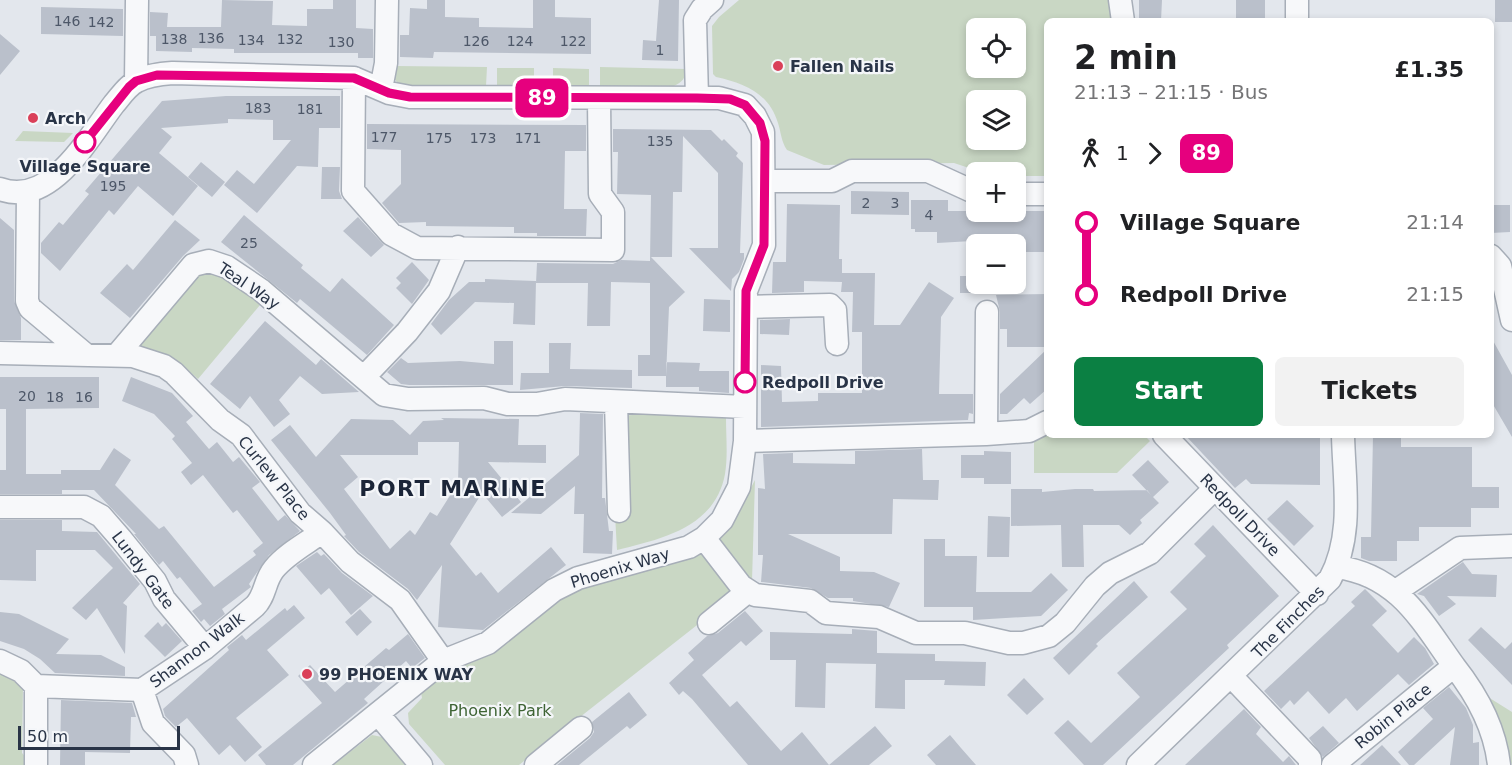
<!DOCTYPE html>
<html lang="en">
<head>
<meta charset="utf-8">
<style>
	body { margin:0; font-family:"DejaVu Sans",sans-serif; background:#f2f2f2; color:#202124; height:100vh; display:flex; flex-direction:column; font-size:22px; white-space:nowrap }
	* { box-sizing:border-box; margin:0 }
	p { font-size:20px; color:#757577 }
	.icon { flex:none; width:33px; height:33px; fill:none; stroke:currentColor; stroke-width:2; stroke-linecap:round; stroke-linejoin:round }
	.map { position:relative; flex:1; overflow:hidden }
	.side { position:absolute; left:1044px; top:18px; width:450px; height:420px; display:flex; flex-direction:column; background:#fff; border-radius:9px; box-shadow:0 3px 9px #0003 }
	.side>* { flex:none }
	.badge { padding:0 12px; border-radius:9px; font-size:21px; line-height:39px }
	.fabs { position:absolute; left:966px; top:18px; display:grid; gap:12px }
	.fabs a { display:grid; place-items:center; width:60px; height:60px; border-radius:9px; background:#fff; box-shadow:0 3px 9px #0003; font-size:30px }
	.scale { position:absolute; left:18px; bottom:15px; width:162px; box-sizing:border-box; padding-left:6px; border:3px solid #293447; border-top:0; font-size:16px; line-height:21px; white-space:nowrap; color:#293447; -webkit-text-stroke:4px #f4f6f9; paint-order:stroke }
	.map>.badge { position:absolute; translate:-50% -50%; box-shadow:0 0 0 3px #fff }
	.legs { display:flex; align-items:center; gap:9px; height:66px; padding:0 30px; font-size:20px }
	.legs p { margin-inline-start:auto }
	.head { display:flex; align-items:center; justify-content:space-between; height:102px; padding:0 30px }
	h1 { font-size:33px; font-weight:700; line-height:45px }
	.primary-button { display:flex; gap:12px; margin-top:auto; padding:12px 30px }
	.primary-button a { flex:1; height:69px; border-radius:9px; background:#0b8043; color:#fff; font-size:24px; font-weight:700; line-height:69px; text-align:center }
	.primary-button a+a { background:#f2f2f2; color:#202124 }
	ul { padding:0 30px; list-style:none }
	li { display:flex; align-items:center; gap:21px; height:72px; font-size:22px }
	li i { display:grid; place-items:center; width:9px; height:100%; margin:0 8px; background:currentColor }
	li i::after { content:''; width:15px; height:15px; margin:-8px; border:4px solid; border-radius:50%; background:#fff }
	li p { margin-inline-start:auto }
	li:first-child i { background:linear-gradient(#0000 50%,currentColor 0) }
	li:last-child i { background:linear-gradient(currentColor 50%,#0000 0) }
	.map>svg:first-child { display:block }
	.green { fill:#c9d7c4; fill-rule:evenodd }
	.building { fill:#bac0cb; fill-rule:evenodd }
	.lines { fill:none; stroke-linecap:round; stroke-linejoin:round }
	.street-casing { stroke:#a7aeb8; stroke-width:25 }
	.street { stroke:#f7f8fa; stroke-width:22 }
	.line-1-casing { stroke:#fff; stroke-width:14 }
	.line-1 { stroke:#e6007e; stroke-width:9 }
	.poi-dot { fill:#da4059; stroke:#f4f6f9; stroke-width:2 }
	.stop-1-dot { fill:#fff; stroke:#e6007e; stroke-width:3 }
	.labels { text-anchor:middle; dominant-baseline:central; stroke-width:4.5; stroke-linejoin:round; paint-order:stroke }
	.number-label { font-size:14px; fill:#4d5768 }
	.poi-label { font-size:16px; font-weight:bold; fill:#293447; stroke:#f4f6f9; text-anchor:start }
	.stop-label { font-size:16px; font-weight:bold; fill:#293447; stroke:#f4f6f9 }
	.street-label { font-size:16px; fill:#293447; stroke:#f4f6f9 }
	.park-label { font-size:16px; fill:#3f6435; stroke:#f4f6f9 }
	.district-label { font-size:22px; font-weight:bold; letter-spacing:1.5px; fill:#1b2538; stroke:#f4f6f9 }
</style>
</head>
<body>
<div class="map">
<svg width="1512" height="765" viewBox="0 0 1512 765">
	<rect width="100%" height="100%" fill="#e3e7ed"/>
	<!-- green -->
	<path class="green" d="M739 0H1115L1116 21H1047V176H1016V172H981L954 163 824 165 787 150C781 141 781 132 778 123 769 93 744 83 716 77L713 74 712 26 719 17ZM976 28H1016V68H976ZM976 100H1016V140H976Z
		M396 66 487 67 486 86 399 85 394 78Z
		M600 67 686 69C686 78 682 82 674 86H600Z
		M497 68H534V86H497Z
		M553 68 589 69V87H553Z
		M23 131 73 133 64 142 15 141Z
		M217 271 260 305 198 379 179 362 139 346 197 273Z
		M645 414 714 415 726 418C726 436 728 456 725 474 715 528 661 539 617 550L615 515 620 416Z
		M1047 434 1144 435 1150 441 1117 473H1034V439Z
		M755 480 752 581 717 542 743 503Z
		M703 550 734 596 519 765H445L409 724 408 713 422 698 421 692 442 674 485 657 569 593Z
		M0 673 23 686 22 753 29 761V765H0Z
		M1488 697 1512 712V765Z
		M372 735 387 738 411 765H333Z"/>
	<!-- building -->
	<path class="building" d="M222 0 273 1 272 25 307 26V9H333V0H356V28L373 29V58H358V53H234V49L192 48V52L156 51V36H150V12L168 13 167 27H221Z
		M427 0H445V17L479 18V27L533 28V0H555V17L591 18V54L434 52 433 58 400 57V35H409L410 8 427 9Z
		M659 0H679L678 61 642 60 643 40 656 41Z
		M1139 0H1162L1161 21H1139Z
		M1236 0H1265V21H1236Z
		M1495 0H1512V22H1495Z
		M41 7 123 9V36L41 34Z
		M0 34 20 51 0 75Z
		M226 96H340V128H319L318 167 297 166 257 213 224 185 237 170 254 184 291 140H273V120L228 119V123L161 128 172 137 159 153 198 186 173 216 138 186 114 215 109 210 60 271 41 253V243L59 222 63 225 89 194 85 191 162 101Z
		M367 124 586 125V151H565L564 209H587L586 236H537V233H514V227L426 226V222L399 223 382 203 401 184V150L367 149Z
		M613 129 711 130 722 141 724 139 738 153 736 156 743 163 740 253H744V259L739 272 732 279 731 291 689 248H718V173L683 136 682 192H673L672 257H651L685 292 669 307 666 376H638V355H650V283L611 282 610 326H587L588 283H536L537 263 613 264 621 260 650 261 651 195 617 194 618 152H613Z
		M201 162 225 182 212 197 188 177Z
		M322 167H340L339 191 342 199H321Z
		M851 191 909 192V215L851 214Z
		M911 200H948V211H1047V252H1016V244H1008V239L937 243V232H915V229H911Z
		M787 204 840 205 839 259H842V273H875L874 325H900L929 282 954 298 941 317 939 394H973V414L969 413 968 420 761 427V365L781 366 782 402 818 401V393H862V332H852L853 292H841L842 282 804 281V292L772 293 773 262H786Z
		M1491 205H1510V232L1491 233Z
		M244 215 303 265 301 268 330 292 342 278 394 325 367 355 300 299 297 303 221 242Z
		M358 217 384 245 371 257 343 231Z
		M0 218 14 230V301L21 318V340H0Z
		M175 220 200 240 183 256 130 318 100 293 127 264 133 270Z
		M412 262 429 280 412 304 396 288 401 283 396 278Z
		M960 276H976V293H960Z
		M485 279 536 281 535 325 513 324 514 303 475 302 441 335 431 324 449 300 469 282H485Z
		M1047 294V347H1007V329H1000V312L996 295Z
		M704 299 730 300V332L703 331Z
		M790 319 789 335 760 334V320Z
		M265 321 316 365 321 359 359 392 322 394 300 376 279 400 290 414 274 427 250 396 240 409 210 384Z
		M1491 337 1512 375V437L1491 401Z
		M494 341H513V385H409L401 384 387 372 401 358 408 363 460 361 494 364Z
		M549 343H571L570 369 632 370V388L565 386 520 390 521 373H549Z
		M1047 349V389L1030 404 1024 398 1007 414H1000V394Z
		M666 362 700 363 699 371H729V393L699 391V387H666Z
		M0 377H99V408L26 409V474H61V470H100L114 448 131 460 115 485 159 529 164 526 214 587 256 555 253 551 263 543 237 510 233 513 203 475 191 485 181 472 192 463 172 439 175 436 154 414 122 401 131 377 172 393 193 416 186 422 209 449 217 442 233 462 239 457 260 482 252 488 278 521 285 515 300 531 269 555 249 584 251 587 222 609 225 614 210 626 204 619 201 622 192 611 202 604 180 577 177 579 163 561 159 565 134 534H136L94 490H62V494H0V470H6V409H0Z
		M580 413 603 414 602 498H605L609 531H613L612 554 583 553 584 514H574L575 486 541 514 511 513 579 455Z
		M441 418 519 419 518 445H546V463L488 462 521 502 502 517 482 493 450 544 476 576 481 572 498 593 551 547 566 565 483 630 438 627 442 565 417 600 408 589 359 552 344 536 346 535 330 513 271 440 290 425 316 457 351 419 393 420 410 435 423 421 444 420ZM418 442H459L458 483 437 516 430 512 415 535 410 530 390 549 344 489 358 477 340 455H418Z
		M1185 435H1320V485L1251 484 1246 479 1235 488Z
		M1373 435H1401V447H1472V487H1499V508H1471V527H1419V541H1397V561H1369L1361 558V537H1371Z
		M922 449 923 480H939L938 500 893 499 892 534H788L840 557V571L874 572 900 583 889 607 853 601V598H828L811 588 761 582 763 555H758V488L765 489 763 454 793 453V463L855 464V451Z
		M984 451 1011 452V484H984V478H961V455H984Z
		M1148 460 1169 482 1153 497 1159 503 1140 520 1142 523 1130 535 1119 525H1083L1084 567H1062L1061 525 1011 526V489H1042V492L1075 489H1093L1094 491 1147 490 1151 495 1132 475Z
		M1287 500 1314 526 1294 546 1267 519Z
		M988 516 1010 517 1009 557H987Z
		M0 520H62V531L97 532 140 584 123 603 127 606 125 654 97 608 86 620 72 608 113 568 95 550H36V581L0 580Z
		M1213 525 1279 596 1227 645 1229 648 1103 765H1084L1054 733 1068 720 1091 743 1140 697 1117 673 1187 609 1170 592 1206 556 1194 544Z
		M924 539H945V556H977L976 592H1031L1051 573 1068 590 1041 616 973 620V607H924Z
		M317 552 321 556 324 554 342 573 373 596 351 615 329 588 321 595 296 566Z
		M1463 562 1472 574 1497 575 1496 597 1447 596 1456 604 1439 616 1424 596 1417 594Z
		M1134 581 1148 597 1096 644 1098 646 1069 675 1053 658Z
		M1365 589 1387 611 1372 625 1398 653 1414 637 1425 648 1434 664 1409 685 1398 674 1357 711 1346 698 1329 714 1308 691 1294 705 1290 700 1281 709 1264 691 1355 606 1351 602Z
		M294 605 305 618 267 650 289 675 236 718 262 747 245 762 230 745 219 755 187 718 176 727 165 716 163 709 229 650 227 647 242 635 246 640 285 608 287 611Z
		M360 609 372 622 357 636 345 622Z
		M745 611 763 631 746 646 741 641 702 675 730 707 737 701 781 751 802 732 829 765H748L692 699 683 691 679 695 669 683 694 660 688 653 707 636 718 633Z
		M0 612 19 614 69 639 56 654 101 655 125 667V676L55 673 40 659 24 649 0 641Z
		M158 622 162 627 166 623 182 641 165 657 144 636Z
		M1481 627 1505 649 1512 642V685L1468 640Z
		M852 629 877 631V653L935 654V661L986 662 985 686 944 685 945 680H905V709L875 708 876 664 826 663 825 708 795 707 796 660H770V632L852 634Z
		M408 634 425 658 412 668 406 661 364 699 368 703 293 765H266L258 755 322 703 298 676 310 665 335 692 386 648 389 650Z
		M1024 678 1044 699 1027 715 1007 695Z
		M1449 687 1466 708 1473 725V743L1479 742V765H1450L1455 727 1414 765H1409L1398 752 1433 719 1423 708Z
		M629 692 647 715 630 729 627 726 579 765H557L590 738 594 732 592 722Z
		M61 700 132 703 136 717H131L130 753 85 752V765H60Z
		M1244 709 1261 727 1256 734 1283 762 1289 756 1296 765H1185Z
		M875 726 892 746 869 765H829Z
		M1323 726 1339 743 1323 757 1309 738Z
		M950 735 961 748 976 765H936L927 755Z
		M1382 745 1401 765H1360Z"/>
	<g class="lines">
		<!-- street casing -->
		<g class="street-casing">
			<path id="street" d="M1120 0 1123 21
				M1297 21V0
				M354 78 353 191 391 234 417 248 613 250V212L600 194 599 99
				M136 81 137 0
				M381 89 386 63 387 0
				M697 98 695 20 702 9 712 0
				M765 181H832L852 171H928L976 193
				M0 189C51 208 88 138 114 104 121 96 127 86 137 81 148 75 161 74 173 73L354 78 389 93 410 97 719 98 745 105 755 116 763 132 764 245 746 291 745 441 739 487 722 520 704 538 689 547 578 578 554 590 488 643 443 661 314 765
				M28 192 27 301 30 308 86 355
				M1016 194H1047
				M1491 256 1500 266 1512 320
				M746 307 830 305 835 310 837 344
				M0 353 133 356 164 366 174 373 220 420 241 435 300 513 322 532 350 562 400 600 443 661
				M117 355 193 265 209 261 227 267 261 290 384 395 408 399 484 398 508 404H537L565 399 745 407
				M364 377 407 332 439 291 458 247
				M616 402 619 511
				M986 434 987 312
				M1164 435 1317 594
				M745 441 986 434 1029 431 1047 422
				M0 507H84L101 516 121 539 155 581 164 599 205 648
				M704 538 741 586 755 595 810 601 826 613 879 617 916 633H965L1009 643H1023L1049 636 1065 623 1095 586 1110 573 1150 553 1214 489
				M1396 591 1460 548 1512 546
				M709 623 747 592
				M0 661 21 671 36 686V765
				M1454 666C1477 695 1495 728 1499 765
				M1232 677 1310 759V765
				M36 686 142 690 153 723 184 755 187 765
				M142 690 205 648 255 606C266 595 264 581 274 569 286 554 307 543 322 532
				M378 714 421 765
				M536 765 581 728
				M1138 765 1330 579C1354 535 1344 483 1343 435
				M1333 765 1454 666C1421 620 1398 575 1337 567"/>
		</g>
		<!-- street -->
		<use href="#street" class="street"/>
	</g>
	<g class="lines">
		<!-- line-1 casing -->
		<g class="line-1-casing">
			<path id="line-1" d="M85 142 129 87 136 81 157 75 354 78 389 93 410 97 697 98 730 99 745 105 760 123 765 141 764 245 746 291 745 382"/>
		</g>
		<!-- line-1 -->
		<use href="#line-1" class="line-1"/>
	</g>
	<!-- markers -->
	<g class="poi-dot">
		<circle cx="778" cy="66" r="6"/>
		<circle cx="33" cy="118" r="6"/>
		<circle cx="307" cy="674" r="6"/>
	</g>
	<g class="stop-1-dot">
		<circle cx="85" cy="142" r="10"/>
		<circle cx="745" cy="382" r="10"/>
	</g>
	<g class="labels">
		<!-- number labels -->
		<g class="number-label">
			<text x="67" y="21">146</text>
			<text x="101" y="22">142</text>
			<text x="211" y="38">136</text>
			<text x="174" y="39">138</text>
			<text x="290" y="39">132</text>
			<text x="251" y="40">134</text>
			<text x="476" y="41">126</text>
			<text x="520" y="41">124</text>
			<text x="573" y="41">122</text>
			<text x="341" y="42">130</text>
			<text x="660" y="50">1</text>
			<text x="258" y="108">183</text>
			<text x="310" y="109">181</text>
			<text x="384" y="137">177</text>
			<text x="439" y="138">175</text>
			<text x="483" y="138">173</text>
			<text x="528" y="138">171</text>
			<text x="660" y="141">135</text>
			<text x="113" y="186">195</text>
			<text x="866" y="203">2</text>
			<text x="895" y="203">3</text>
			<text x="929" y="215">4</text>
			<text x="249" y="243">25</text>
			<text x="27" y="396">20</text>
			<text x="55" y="397">18</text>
			<text x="84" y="397">16</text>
		</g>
		<!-- poi labels -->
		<g class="poi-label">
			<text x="790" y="66">Fallen Nails</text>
			<text x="45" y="118">Arch</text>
			<text x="319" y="674">99 PHOENIX WAY</text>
		</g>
		<!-- stop labels -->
		<g class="stop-label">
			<text x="85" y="166">Village Square</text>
			<text x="762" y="382" text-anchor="start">Redpoll Drive</text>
		</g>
		<!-- street labels -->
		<g class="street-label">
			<text transform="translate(249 286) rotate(34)">Teal Way</text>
			<text transform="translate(274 478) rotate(51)">Curlew Place</text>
			<text transform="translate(1240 515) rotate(46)">Redpoll Drive</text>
			<text transform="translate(620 568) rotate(-17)">Phoenix Way</text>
			<text transform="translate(143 570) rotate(53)">Lundy Gate</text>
			<text transform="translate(1288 622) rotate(-45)">The Finches</text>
			<text transform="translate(197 650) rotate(-37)">Shannon Walk</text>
			<text transform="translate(1393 716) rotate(-39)">Robin Place</text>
		</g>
		<!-- park labels -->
		<g class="park-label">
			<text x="500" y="710">Phoenix Park</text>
		</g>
		<!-- district labels -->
		<g class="district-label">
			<text x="453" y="488">PORT MARINE</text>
		</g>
	</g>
</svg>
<div class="fabs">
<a><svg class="icon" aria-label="locate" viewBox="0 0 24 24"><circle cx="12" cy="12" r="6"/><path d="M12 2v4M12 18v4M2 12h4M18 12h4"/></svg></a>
<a><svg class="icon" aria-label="layers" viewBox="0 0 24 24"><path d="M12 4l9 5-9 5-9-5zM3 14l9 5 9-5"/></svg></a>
<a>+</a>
<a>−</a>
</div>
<div class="scale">50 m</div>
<b class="badge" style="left:542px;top:98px;background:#e6007e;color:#fff">89</b>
<section class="side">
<div class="head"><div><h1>2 min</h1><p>21:13 – 21:15 · Bus</p></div><b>£1.35</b></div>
<div class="legs"><svg class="icon" aria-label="walk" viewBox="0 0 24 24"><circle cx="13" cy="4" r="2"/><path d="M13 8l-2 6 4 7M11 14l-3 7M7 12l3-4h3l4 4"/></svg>1<svg class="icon" aria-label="forward" viewBox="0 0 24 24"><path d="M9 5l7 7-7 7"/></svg><b class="badge" style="background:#e6007e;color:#fff">89</b></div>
<ul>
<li><i style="color:#e6007e"></i><b>Village Square</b><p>21:14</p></li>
<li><i style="color:#e6007e"></i><b>Redpoll Drive</b><p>21:15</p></li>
</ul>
<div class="primary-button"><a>Start</a><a>Tickets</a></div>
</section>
</div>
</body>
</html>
